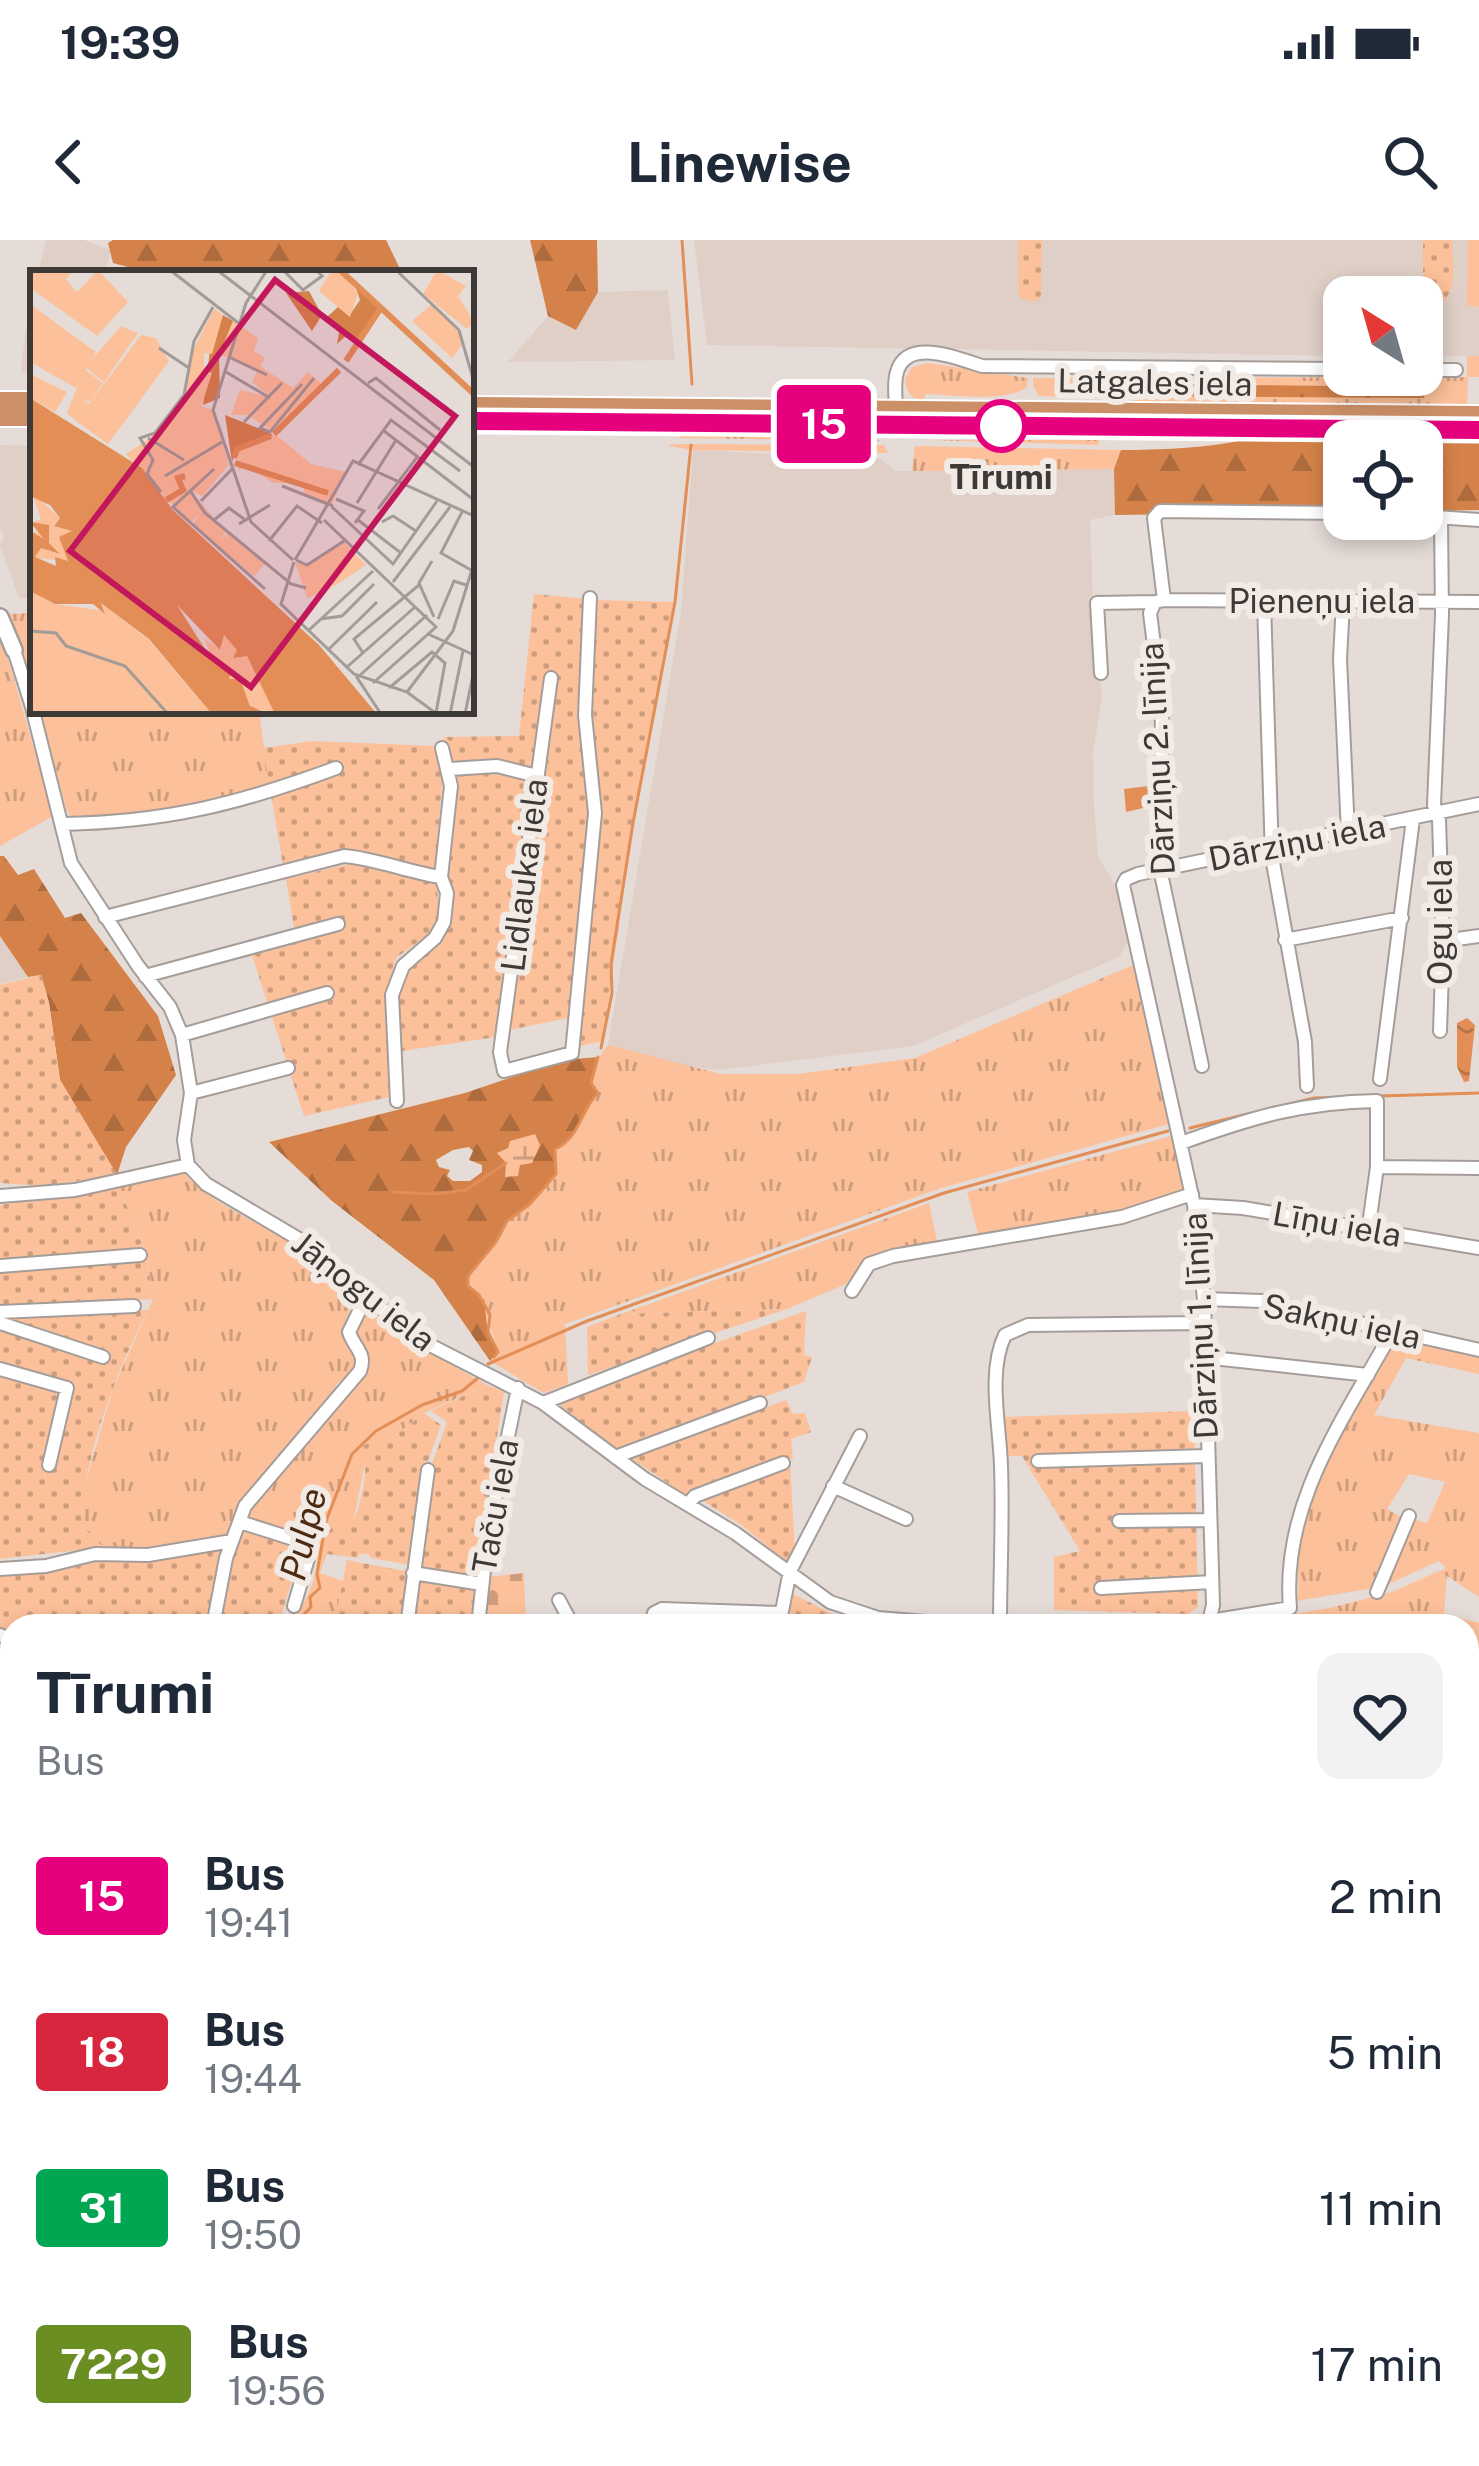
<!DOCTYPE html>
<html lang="en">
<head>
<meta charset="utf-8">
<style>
	body { margin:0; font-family:"Public Sans",sans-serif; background:#f2f2f3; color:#1f2937; height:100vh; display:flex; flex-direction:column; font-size:45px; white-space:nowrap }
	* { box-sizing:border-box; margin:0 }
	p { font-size:39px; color:#747a83 }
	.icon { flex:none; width:66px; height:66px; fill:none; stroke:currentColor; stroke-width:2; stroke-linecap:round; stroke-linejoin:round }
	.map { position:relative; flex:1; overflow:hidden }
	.sheet { position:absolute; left:0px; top:1374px; width:1479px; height:852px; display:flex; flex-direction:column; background:#fff; border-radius:36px 36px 0 0; box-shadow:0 6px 18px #0003 }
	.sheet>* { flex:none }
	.badge { padding:0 24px; border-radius:9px; font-size:42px; line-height:78px }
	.needle { width:78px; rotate:323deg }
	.fabs { position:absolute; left:1323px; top:36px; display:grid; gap:24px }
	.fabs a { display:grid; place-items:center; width:120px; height:120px; border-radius:24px; background:#fff; box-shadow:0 6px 18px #0003; font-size:60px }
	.map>.badge { position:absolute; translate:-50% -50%; box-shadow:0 0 0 6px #fff }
	.round { display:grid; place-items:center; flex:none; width:126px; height:126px; border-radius:24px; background:#f2f2f3 }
	.overview { display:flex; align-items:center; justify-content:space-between; height:204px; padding:0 36px }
	h1 { font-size:57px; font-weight:700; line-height:90px }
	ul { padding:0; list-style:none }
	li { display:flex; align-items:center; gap:36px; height:156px; padding:0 36px }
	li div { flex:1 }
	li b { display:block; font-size:45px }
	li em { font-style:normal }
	li .badge { min-width:132px; font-weight:700; text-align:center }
	.status { display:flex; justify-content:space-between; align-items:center; height:84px; padding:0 60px; background:#fff; direction:ltr }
	.status svg { height:33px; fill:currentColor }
	header { display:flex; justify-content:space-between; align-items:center; height:156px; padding:0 36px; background:#fff; font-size:54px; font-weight:700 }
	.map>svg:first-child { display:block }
	.built { fill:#dfcfc6 }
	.grass { fill:url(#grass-tufts); fill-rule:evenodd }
	.forest { fill:url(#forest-firs); fill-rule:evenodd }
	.wetland { fill:url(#wetland-marsh) }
	.cemetery { fill:url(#cemetery-stones) }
	.park { fill:url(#park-crowns) }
	.garden { fill:url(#garden-dots) }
	.water { fill:url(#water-ripples) }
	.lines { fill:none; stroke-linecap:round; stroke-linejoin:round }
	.stream { stroke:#e28e56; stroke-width:3 }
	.minor-casing { stroke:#a59d99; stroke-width:16 }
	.tertiary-casing { stroke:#a59d99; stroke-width:20 }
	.trunk-casing { stroke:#fff; stroke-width:22 }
	.minor { stroke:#fff; stroke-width:12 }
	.tertiary { stroke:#fff; stroke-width:15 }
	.trunk { stroke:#cb9068; stroke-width:18 }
	.line-casing { stroke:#fff; stroke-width:27 }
	.line { stroke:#e6007e; stroke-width:18 }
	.stop-dot { fill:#fff; stroke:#e6007e; stroke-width:6 }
	.labels { text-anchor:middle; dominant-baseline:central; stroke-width:12; stroke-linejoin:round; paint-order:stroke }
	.street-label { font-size:33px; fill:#3d3937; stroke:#f2eae4 }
	.stop-label { font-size:33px; font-weight:bold; fill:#3d3937; stroke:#f2eae4 }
	.water-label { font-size:36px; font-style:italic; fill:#4d2b13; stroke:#f2eae4 }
	.inset-river { fill:none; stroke:#e28e56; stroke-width:6 }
	.inset-road { fill:none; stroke:#a29b97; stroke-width:3 }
	.view { fill:#c2185b; fill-opacity:0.15; stroke:#c2185b; stroke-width:6 }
	.inset-edge { fill:none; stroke:#3d3937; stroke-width:6 }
</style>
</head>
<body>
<div class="status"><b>19:39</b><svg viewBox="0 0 49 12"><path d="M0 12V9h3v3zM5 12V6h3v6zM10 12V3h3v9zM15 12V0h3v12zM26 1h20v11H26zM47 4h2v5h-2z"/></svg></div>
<header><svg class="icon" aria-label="back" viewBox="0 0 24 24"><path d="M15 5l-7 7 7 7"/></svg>Linewise<svg class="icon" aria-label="search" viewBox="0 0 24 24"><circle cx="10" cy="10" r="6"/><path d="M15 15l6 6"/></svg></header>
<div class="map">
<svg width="1479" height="2226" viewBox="0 0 1479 2226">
	<defs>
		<pattern id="grass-tufts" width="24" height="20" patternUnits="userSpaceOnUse" patternTransform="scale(3)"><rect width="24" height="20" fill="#fcc09a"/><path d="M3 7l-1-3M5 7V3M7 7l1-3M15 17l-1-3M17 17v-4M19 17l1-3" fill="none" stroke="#cd9d7e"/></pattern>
		<pattern id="forest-firs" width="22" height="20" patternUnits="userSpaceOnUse" patternTransform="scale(3)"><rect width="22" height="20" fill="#d48249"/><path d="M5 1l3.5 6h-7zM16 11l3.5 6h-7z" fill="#ad6b3e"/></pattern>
		<pattern id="wetland-marsh" width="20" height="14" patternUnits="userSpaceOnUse" patternTransform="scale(3)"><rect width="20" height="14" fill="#fcc09a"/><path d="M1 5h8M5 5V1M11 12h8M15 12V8" fill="none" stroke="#cd9d7e"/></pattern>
		<pattern id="cemetery-stones" width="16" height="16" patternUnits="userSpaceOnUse" patternTransform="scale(3)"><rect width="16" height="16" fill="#fcc09a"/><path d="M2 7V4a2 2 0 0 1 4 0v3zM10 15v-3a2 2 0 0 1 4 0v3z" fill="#cd9d7e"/></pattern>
		<pattern id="park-crowns" width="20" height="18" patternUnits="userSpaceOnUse" patternTransform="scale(3)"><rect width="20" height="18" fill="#fcc09a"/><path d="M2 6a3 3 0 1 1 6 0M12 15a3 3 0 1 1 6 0" fill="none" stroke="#cd9d7e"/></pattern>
		<pattern id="garden-dots" width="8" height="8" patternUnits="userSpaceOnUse" patternTransform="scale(3)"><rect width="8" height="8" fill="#fcc09a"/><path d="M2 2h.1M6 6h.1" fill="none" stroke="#cd9d7e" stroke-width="1.8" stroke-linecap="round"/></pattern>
		<pattern id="water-ripples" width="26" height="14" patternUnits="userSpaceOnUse" patternTransform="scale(3)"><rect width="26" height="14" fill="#e28e56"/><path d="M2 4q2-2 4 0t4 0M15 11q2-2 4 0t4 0" fill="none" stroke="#b87548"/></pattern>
	</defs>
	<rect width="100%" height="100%" fill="#e5dcd7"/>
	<!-- built -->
	<path class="built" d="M46 0H84L111 10 105 33H38Z
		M694 0H1479V116L1422 117V57H1344V116L707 105Z
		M668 50 675 120 508 122 548 76 576 89 598 52Z
		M33 57V132L21 133 25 94Z
		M0 205 33 206V358H19L0 305 4 297 0 289Z
		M693 210 881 219 895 231 1114 229 1115 275 1090 280 1093 361 1102 457 1093 513 1094 565 1098 617 1117 648 1130 698 1119 717 913 806 718 830 657 822 608 805 681 372Z
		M0 696 28 737 0 744Z"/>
	<!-- grass -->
	<path class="grass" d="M1468 0H1479V67L1467 65Z
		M1467 116H1479V137H1468L1467 166 1135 164 1134 159 1039 156 1033 146V138L1467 137ZM1145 144 1424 157 1146 156Z
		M928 123 1028 138 1027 147C1005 163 956 155 926 154L923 160C911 160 906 151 905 139L912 127Z
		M682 194 872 197 880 201 678 198Z
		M1101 195 1098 205 929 200H1042Z
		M672 204 884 205 888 213 693 210 668 206Z
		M915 206 1121 210 1114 229 912 231Z
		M33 373V452L9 382V374Z
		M0 390 53 576 0 606Z
		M39 471H259L270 548 174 573 74 581 67 571Z
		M1133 725 1169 884 941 948 565 1084 568 1144 544 1153 490 1121 498 1111 479 1055 468 1046V1036L507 981 556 934 555 909C599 881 579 839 608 805L721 834H798L915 818Z
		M1171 896 1186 950 1121 972 979 997 967 952Z
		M183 931C210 967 274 988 312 1014 328 1025 341 1040 355 1053L343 1090 358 1116 357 1127 337 1144 318 1177 229 1298 151 1311 105 1307 81 1283 83 1252 112 1151 153 1059 147 1015 118 945Z
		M929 963 938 1006 866 1021 846 1044 787 1069 621 1074Z
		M363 1067H369L392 1091 487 1145 424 1173 366 1218 353 1283 328 1292 327 1314 320 1333 343 1341 334 1386H287C309 1361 323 1329 315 1295L245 1281 248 1268 364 1130 352 1090Z
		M1397 1097 1479 1115V1134L1406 1118 1374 1175 1479 1193V1357L1447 1336 1444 1374 1479 1383V1498L1467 1503V1386H1216L1330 1368 1392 1352 1446 1328 1439 1321 1386 1345 1414 1279 1427 1283 1445 1242 1409 1234 1387 1269 1401 1277 1374 1348 1297 1361C1301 1340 1295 1318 1299 1297 1314 1224 1359 1159 1397 1097Z"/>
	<!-- forest -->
	<path class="forest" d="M113 0H386L402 33H150L113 23 108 3Z
		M530 0H597L598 52 576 90 548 76Z
		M1144 144 1425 147 1424 158 1145 156Z
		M1479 199V270L1422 271V201H1344V272L1115 275 1114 229 1121 210C1160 210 1206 208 1244 200Z
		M0 616H4L18 635 34 629 65 678 81 673 158 776 176 835 126 907 117 935 60 840 49 763 41 735 28 737 0 696Z
		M598 817 591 843 598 853C580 871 580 898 556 909V934L530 964 507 981 496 1002 468 1036V1046C492 1069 482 1068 489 1092 491 1099 496 1105 498 1112L490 1121 434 1040 332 961 269 902 465 853 563 820ZM469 907 473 911 469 920 482 925V932L470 941H453L447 936 450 930 439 927 436 920 453 910Z"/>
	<!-- wetland -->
	<path class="wetland" d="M535 894 540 905 532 923 520 925 518 936 505 937 506 923 497 913 508 908 510 901Z
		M1468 2133 1479 2140V2226H1320L1315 2219 1280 2224 1245 2214H1467V2156H1471Z"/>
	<!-- cemetery -->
	<path class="cemetery" d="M524 1333 526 1386H483L488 1337Z"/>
	<!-- park -->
	<path class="park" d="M1479 1498V1685L1467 1683V1503Z"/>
	<!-- garden -->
	<path class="garden" d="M1018 0H1042L1041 55 1037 62 1019 58Z
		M1423 0H1452C1452 23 1460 56 1435 67L1423 59Z
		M534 354 587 359 590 580 568 778 509 790 556 432 548 431 534 529 496 522 453 523 444 497 519 496Z
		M594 360 675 362 633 583 603 801 575 807 592 670Z
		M313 501 434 506 443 531 435 629C367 611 352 609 283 625L263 508Z
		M481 533 534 538 496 797 395 812 399 752 410 727 429 713 448 688 451 648 446 628 457 536Z
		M349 624 436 642 439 666 434 690 396 718 385 760 389 857 304 876 251 712 296 699 286 639Z
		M41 735 49 763 60 840 117 935 44 946 0 943V745Z
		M118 945 145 1011 0 1024V965Z
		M147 1018 153 1059 0 1068V1031Z
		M787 1069 588 1135 587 1087 621 1074Z
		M148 1070C115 1135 86 1209 81 1283L105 1307 0 1319V1131L71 1146 0 1125V1086L107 1121 109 1117 0 1080V1073Z
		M806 1071 804 1115 812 1117 804 1142 620 1212 554 1160Z
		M487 1145 504 1152 475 1337 417 1328 433 1221 447 1182 431 1171Z
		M786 1160 793 1174 805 1173 811 1192 791 1199 793 1218 686 1255 629 1217Z
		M1194 1171 1198 1367 1188 1374 1054 1370V1317L1080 1311 1022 1216H1006L1003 1177Z
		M424 1173 441 1185 428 1221 424 1222 411 1325 371 1318 368 1314H359L358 1318 327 1314V1292L342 1281 353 1282C362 1260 369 1230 363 1206L377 1198 391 1199Z
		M790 1222 795 1315 785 1321 743 1286 697 1257Z
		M251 1288 304 1302 282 1373 294 1378 287 1386H216L223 1345 241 1291Z
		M226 1306 209 1386H12V1393L0 1388V1332Z
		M347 1320 410 1332 403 1386H334Z
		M417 1338 475 1345 473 1386H413Z
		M793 1354 836 1376 899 1386H657L664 1369 787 1379Z
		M0 1403 12 1408V1503L0 1504Z"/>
	<!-- water -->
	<path class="water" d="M1149 546 1147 567 1126 572 1124 549Z
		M1467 778 1475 785 1469 841 1464 842 1457 827V783Z
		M12 1511V2214H1209L1203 2226H0V1512Z
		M1467 1713 1479 1715V2140L1468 2134 1473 2156H1467Z
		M1223 2214H1245L1280 2224 1316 2219 1320 2226H1222Z"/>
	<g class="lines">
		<!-- stream -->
		<path class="stream" d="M682 0 692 144
			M601 808 612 753 611 724 633 583 675 362 691 205
			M1190 888 1314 858 1479 853
			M393 952 435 954 466 950 506 923
			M494 1117 498 1112 488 1092 490 1075 479 1055 468 1046V1036L496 1002 507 981 530 964 556 934 555 909C580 898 580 871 598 853L591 843 598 817
			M488 1124 587 1081 944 953 1168 891
			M224 1384 243 1380 258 1386
			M293 1386 311 1367 310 1357 320 1348 317 1334 326 1281 352 1214 376 1191 422 1165 462 1151 478 1138"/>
		<!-- minor casing -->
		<g class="minor-casing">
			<path id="minor" d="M1422 130H1456
				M896 171C896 158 893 141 898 129 910 98 960 119 982 126L1344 129
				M1422 276 1479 280
				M1164 360 1155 362 1150 373 1162 469 1160 629 1202 826
				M1164 360 1479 362
				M1164 360 1154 278 1160 271 1344 273
				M1264 362 1272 617 1305 802 1307 846
				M1343 362 1340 419 1348 593
				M14 410 33 470
				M1101 433 1097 363 1155 362
				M551 438 500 812 504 831 572 813 595 573 585 475 590 358
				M33 471 71 623 138 726 170 767 182 795 191 853 184 900 188 925 206 944 314 1008 366 1057 430 1105 543 1163 645 1239 735 1293 830 1362 878 1378 975 1386
				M450 529 497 526 537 536
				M63 584C166 582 239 564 336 528
				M105 677 344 616C378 619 407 632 441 637
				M1285 700 1402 678
				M1443 701 1479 696
				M145 736 338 684
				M1440 791 1443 701 1439 580 1434 565 1442 375 1441 280
				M182 795 327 753
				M1380 839 1413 579
				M191 853 288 828
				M397 861 392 755 403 726 435 698 444 682 447 653 441 637 451 546 442 508
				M1181 903C1250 878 1302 862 1377 861V927L1368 992
				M1377 927 1479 928
				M0 956 75 950 188 925
				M1194 965 1243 968 1479 1008
				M0 1026 140 1015
				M852 1051 869 1024 893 1016 1122 977 1192 954
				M1204 1059 1262 1061 1479 1110
				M0 1072 134 1066
				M0 1083 103 1117
				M1203 1117 1368 1135
				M0 1129 67 1148 49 1225
				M543 1163 708 1098
				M615 1217 760 1163
				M1038 1221 1207 1216
				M833 1246 906 1279
				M688 1264 695 1256 783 1223
				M1119 1281 1210 1280
				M240 1282 309 1304V1315L294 1366
				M0 1329 46 1326 95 1314 148 1315 232 1301
				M413 1333 482 1344
				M1101 1348 1212 1342
				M1377 1352 1409 1276
				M559 1360 568 1377 567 1386
				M1210 1381 1290 1368C1281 1263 1344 1179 1392 1092
				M213 1386 226 1318 245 1266 360 1131C367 1113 354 1108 349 1092L366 1057
				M407 1386 428 1230
				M478 1386 488 1293 518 1148
				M651 1386 654 1373 662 1369 780 1373
				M779 1386 790 1331 860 1196
				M1000 1386C1000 1333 1003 1279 1001 1226 1000 1186 987 1132 1005 1095L1028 1085 1203 1083
				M1208 1386 1213 1365 1204 1059 1194 965 1123 645 1126 639 1138 634 1479 564
				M0 1395 12 1400
				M1467 1689 1479 1691"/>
		</g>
		<!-- tertiary casing -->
		<g class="tertiary-casing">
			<path id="tertiary" d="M0 377 14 410"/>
		</g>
		<!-- trunk casing -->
		<g class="trunk-casing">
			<path id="trunk" d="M0 161H33
				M471 166 1479 175
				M0 177H33
				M471 181 1479 190"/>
		</g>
		<!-- minor -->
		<use href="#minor" class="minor"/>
		<!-- tertiary -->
		<use href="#tertiary" class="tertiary"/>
		<!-- trunk -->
		<use href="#trunk" class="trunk"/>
	</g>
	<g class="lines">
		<!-- line casing -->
		<g class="line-casing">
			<path id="line" d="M471 181 1479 190"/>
		</g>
		<!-- line -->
		<use href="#line" class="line"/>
	</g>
	<!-- markers -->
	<circle class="stop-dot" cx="1001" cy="186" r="24"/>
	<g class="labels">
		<!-- street labels -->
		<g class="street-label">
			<text transform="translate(1155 142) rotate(1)">Latgales iela</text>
			<text x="1322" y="361">Pieneņu iela</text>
			<text transform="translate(1157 519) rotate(-93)">Dārziņu 2. līnija</text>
			<text transform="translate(1297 602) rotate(-11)">Dārziņu iela</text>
			<text transform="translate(524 635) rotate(-83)">Lidlauka iela</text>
			<text transform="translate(1440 682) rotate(-90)">Ogu iela</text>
			<text transform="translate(1337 984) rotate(10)">Līņu iela</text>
			<text transform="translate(364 1051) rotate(38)">Jāņogu iela</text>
			<text transform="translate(1342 1081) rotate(12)">Sakņu iela</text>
			<text transform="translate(1200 1086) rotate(-93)">Dārziņu 1. līnija</text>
			<text transform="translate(495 1266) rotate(-80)">Taču iela</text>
		</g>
		<!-- stop labels -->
		<g class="stop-label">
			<text x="1001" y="237">Tīrumi</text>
		</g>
		<!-- water labels -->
		<g class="water-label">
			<text transform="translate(303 1294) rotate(-76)">Pulpe</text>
		</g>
	</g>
	<!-- overview -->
	<g transform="translate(30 30)">
		<rect width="444" height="444" fill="#e5dcd7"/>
		<path d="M0 0H44L36 9 47 22 68 0 98 32 67 66 0 18ZM407 0 436 16 428 26 444 52 437 59 393 24ZM0 34 66 82 46 118 0 92ZM203 51 228 68 224 81 235 88 227 102 189 84ZM111 65 126 68 139 91 78 174 46 151ZM0 104 37 122 25 142 0 128ZM172 136 182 140 199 194 179 191 140 233 133 227 149 206 137 174 166 153ZM245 164 281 194 316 202 302 235 273 222 276 213H243L214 194 209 202 207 179ZM314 272 336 295 303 317 298 307 301 319 277 328 265 292 277 296Z" fill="#fcc09a"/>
		<path d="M326 18 349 37 327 69 319 63 307 74 310 57 297 47 308 37 319 46 330 30ZM279 21 292 45 282 61 256 23ZM193 45 203 51 189 85 190 128 173 135 181 72ZM195 145 238 162 243 165 207 179 202 192Z" fill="#d48249"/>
		<path d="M2 222 30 248 23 255 42 261 33 278 38 291 4 288 11 278 29 284 17 273 24 271 15 272 0 262H19L0 252 11 250ZM193 365 217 386 247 444 221 437 210 412 198 409 192 391 185 395 174 368 191 380Z" fill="#fcc09a"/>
		<path d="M0 321 25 334 75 341 71 333 119 370 182 444H0Z" fill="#fcc09a"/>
		<path d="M302 0H309L328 23 320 47 289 21ZM401 35 429 60 433 74 422 88 382 51ZM184 39 193 45 182 84 174 83V100L182 103 166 153 137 174 154 205 139 226 154 221 153 213 178 191 199 194 173 226 161 221 196 262 191 269 198 263 235 294 224 306 162 255 171 243 160 253 96 184 120 168 156 123 162 82ZM91 56 108 63 74 112 55 97ZM230 96 263 118 278 102 294 116 245 163 218 145H201L210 120 240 127 222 112ZM54 99 73 113 60 132 52 129 59 134 46 151 37 143Z" fill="#fcc09a"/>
		<path d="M0 128 112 198 143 240 289 375 347 444H245L217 386 203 388 207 380 194 365 190 380 147 335 175 379 201 401 199 409H210L220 436 237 443 182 444 119 369 71 333 75 344 63 334H25L0 321V261L14 269 0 252 19 255V273L30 284 11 278 5 287 26 296 25 287 38 291 29 267 42 261 24 256 30 248 20 235 0 226Z" fill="#e28e56"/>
		<path class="inset-river" d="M310 0 444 124M316 91 350 39M244 164 309 100M204 188 207 179 241 166M205 193 298 223M136 230 153 220 148 208 155 206"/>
		<path class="inset-road" d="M140 0 211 55M187 0 444 197M237 0 216 33 183 140 221 252 263 290M253 0 273 20 292 6 286 0M366 0 429 60M429 60 444 112M129 78 159 98M199 87 237 105M196 102 240 128M338 113 346 108 410 160M272 114 230 158 240 162 284 108M214 152 252 113M354 161 444 230M118 168 154 190M328 195 361 150 430 201M184 199 143 237 235 319M135 206 192 172M252 216 303 236M131 222 117 204 123 190 110 168 125 163 154 125 164 71 183 37M161 222 175 243 261 314 276 318M306 229 334 241 325 253M171 231 203 198M327 233 366 170M302 237 363 294 407 231M348 239 388 186M432 242 411 283 441 300M184 250 199 238 214 249M294 250 406 357 343 413M328 250 371 283M352 252 363 246 386 261M209 254 240 235M239 271 267 236 292 253M265 290 323 191 444 246M266 290 277 295 314 271M402 291 389 313 404 347M264 292 251 334 324 404 377 422 407 444M363 312 420 237M291 349 312 346 344 314M408 349 424 311 436 315M0 361 26 363 36 376 95 396 138 444M278 361 343 301M398 364 444 385M298 380 347 332M333 383 324 369 389 315M317 397 385 337M326 406 351 444M328 407 397 345M359 418 402 382 415 393 406 443M377 422 423 361 444 293M420 444 433 381M435 444 444 400"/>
		<path class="view" d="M245 10 425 146 221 417 40 281Z"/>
		<rect width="444" height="444" class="inset-edge"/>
	</g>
</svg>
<div class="fabs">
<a><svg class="needle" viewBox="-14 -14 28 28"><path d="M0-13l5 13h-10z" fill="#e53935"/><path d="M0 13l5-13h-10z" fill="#747a83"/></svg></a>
<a><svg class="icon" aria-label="locate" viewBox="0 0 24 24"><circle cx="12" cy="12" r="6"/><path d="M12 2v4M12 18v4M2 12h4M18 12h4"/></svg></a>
</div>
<b class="badge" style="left:824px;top:184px;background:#e6007e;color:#fff">15</b>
<section class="sheet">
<div class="overview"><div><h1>Tīrumi</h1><p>Bus</p></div><a class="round"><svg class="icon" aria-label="heart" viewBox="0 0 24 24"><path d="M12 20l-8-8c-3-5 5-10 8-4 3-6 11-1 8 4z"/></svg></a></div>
<ul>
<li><span class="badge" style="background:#e6007e;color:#fff">15</span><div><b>Bus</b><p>19:41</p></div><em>2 min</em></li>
<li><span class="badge" style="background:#d7263d;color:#fff">18</span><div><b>Bus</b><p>19:44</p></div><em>5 min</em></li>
<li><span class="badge" style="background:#00a651;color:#fff">31</span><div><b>Bus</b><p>19:50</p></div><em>11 min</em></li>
<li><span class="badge" style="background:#6b8e23;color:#fff">7229</span><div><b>Bus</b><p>19:56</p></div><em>17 min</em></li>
</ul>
</section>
</div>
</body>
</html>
